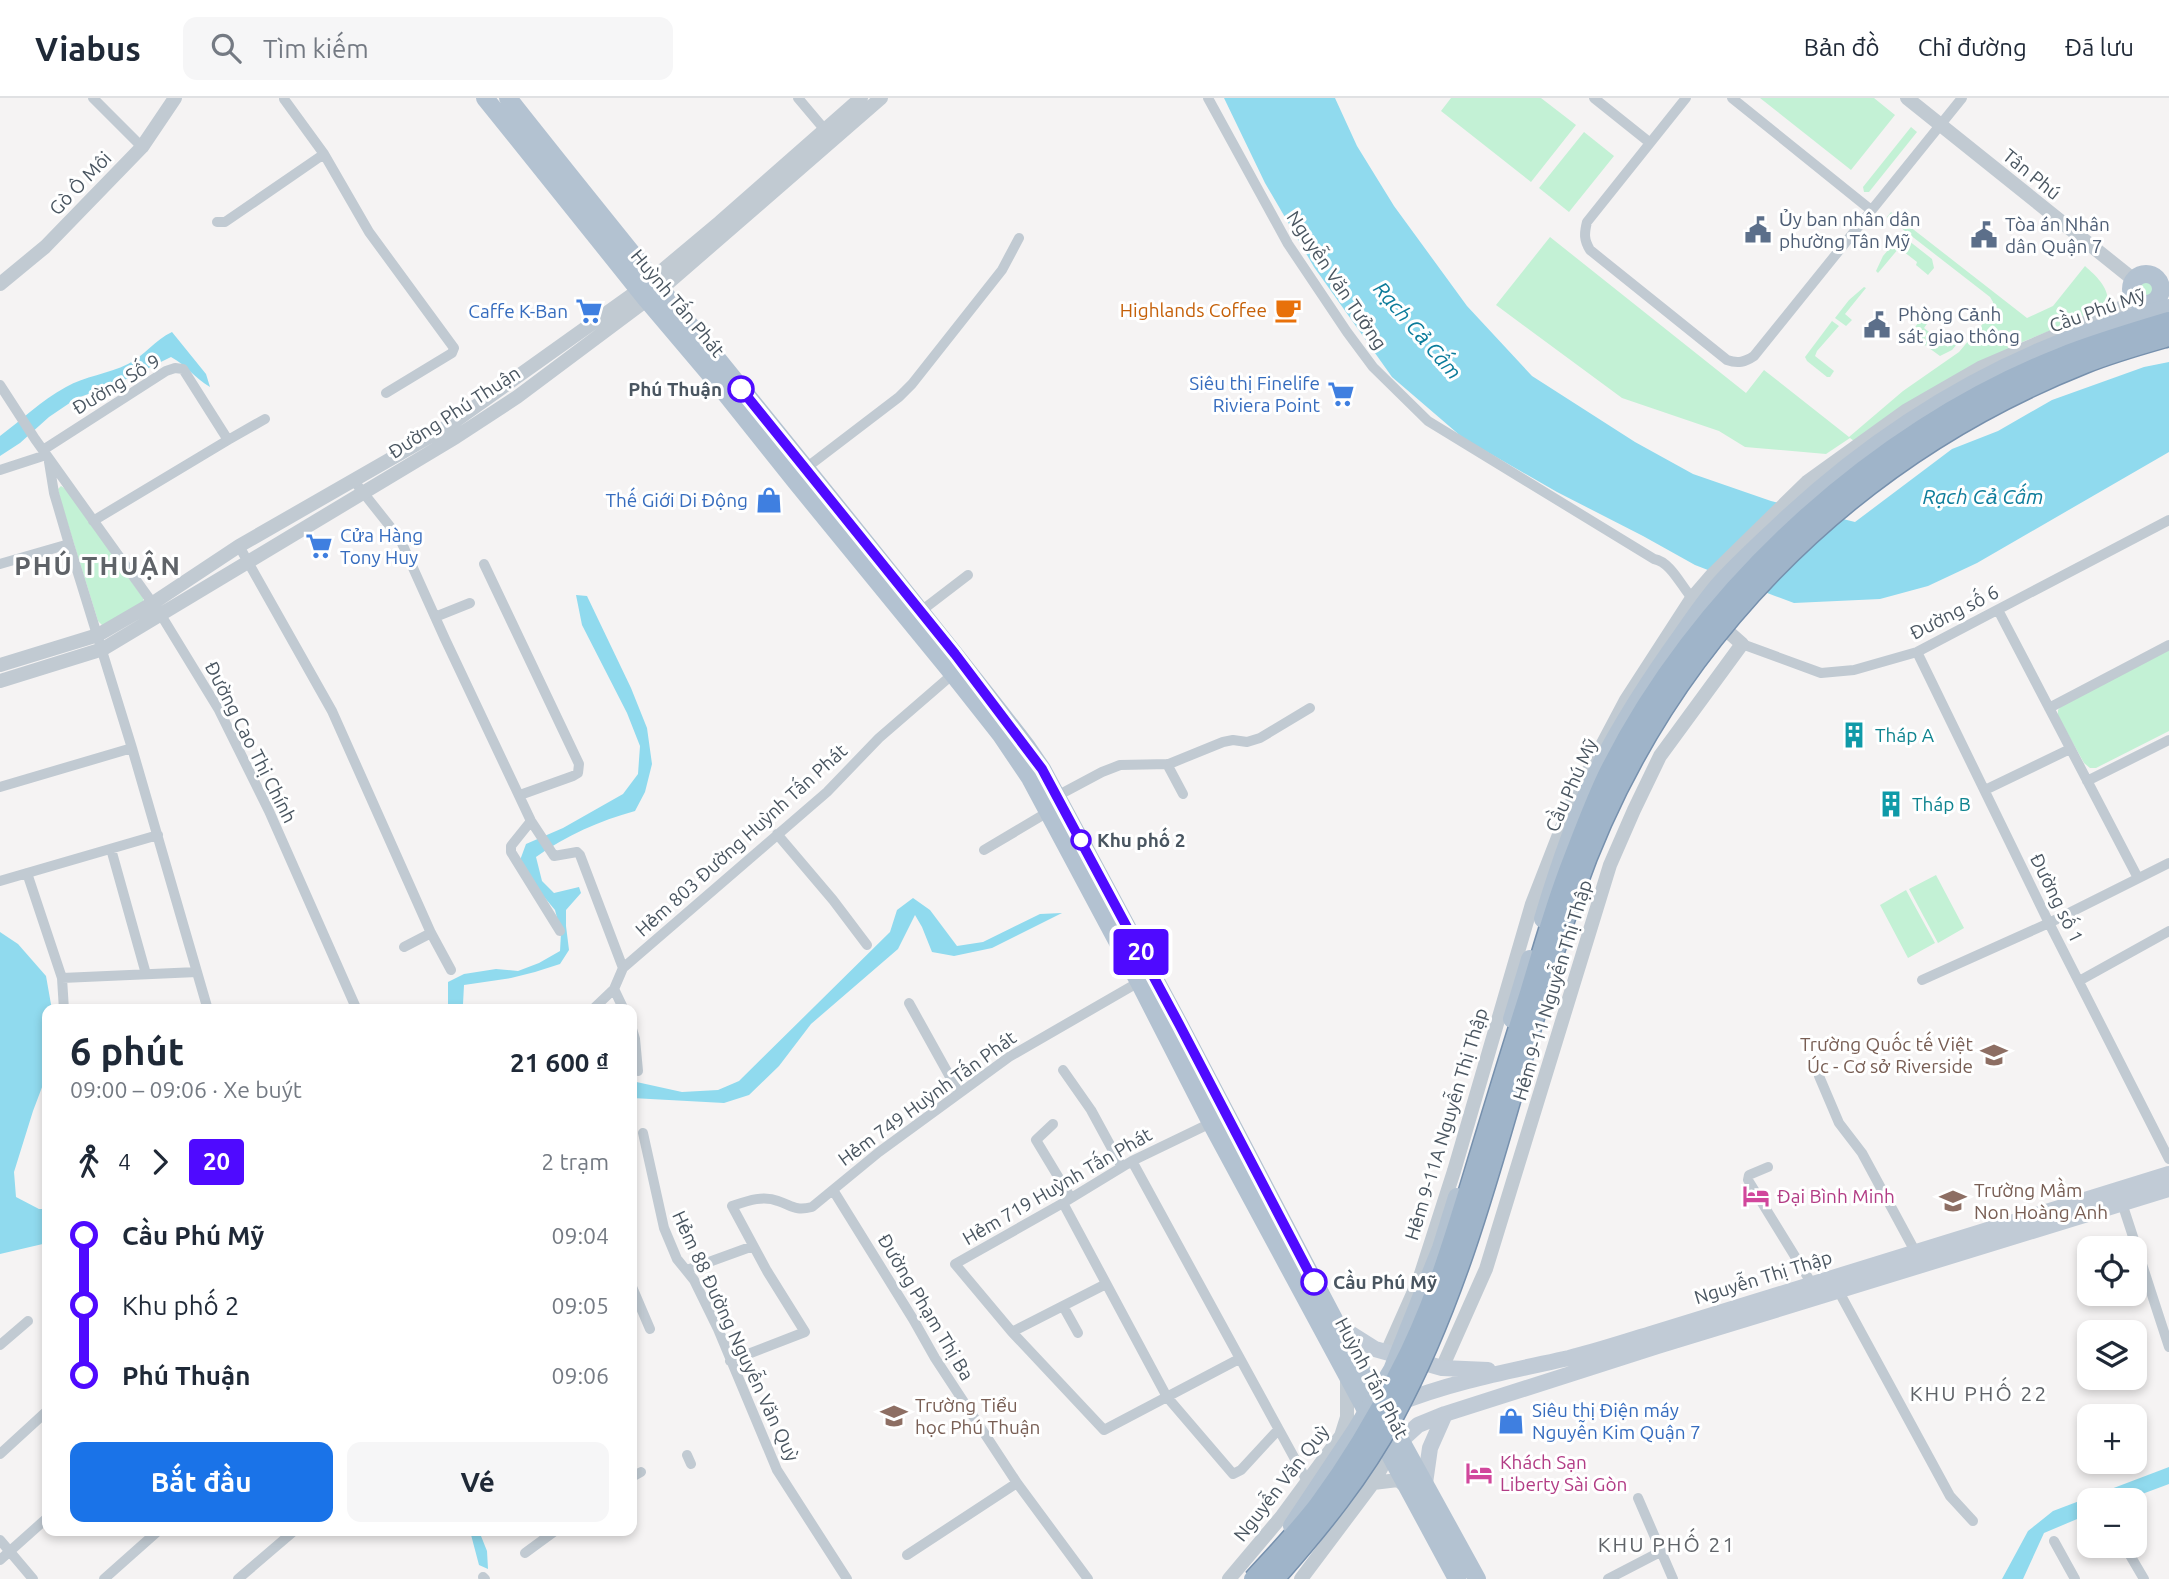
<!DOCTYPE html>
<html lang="vi">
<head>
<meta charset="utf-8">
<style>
	body { margin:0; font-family:Ubuntu,sans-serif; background:#f6f6f7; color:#1f2937; height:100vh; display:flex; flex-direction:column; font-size:26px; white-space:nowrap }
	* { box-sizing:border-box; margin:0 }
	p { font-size:23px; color:#747a83 }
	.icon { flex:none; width:38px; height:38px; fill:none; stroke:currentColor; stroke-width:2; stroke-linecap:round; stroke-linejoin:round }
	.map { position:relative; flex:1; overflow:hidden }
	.details { position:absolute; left:42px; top:906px; width:595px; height:532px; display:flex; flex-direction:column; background:#fff; border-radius:14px; box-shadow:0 4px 10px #0003 }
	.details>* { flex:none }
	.badge { padding:0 14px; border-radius:5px; font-size:24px; line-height:46px }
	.tools { position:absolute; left:2077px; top:1138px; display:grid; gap:14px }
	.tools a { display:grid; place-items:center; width:70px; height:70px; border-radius:14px; background:#fff; box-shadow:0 4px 10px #0003; font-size:35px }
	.map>.badge { position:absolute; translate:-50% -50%; box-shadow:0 0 0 4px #fff }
	.legs { display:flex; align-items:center; gap:10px; height:77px; padding:0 28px; font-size:23px }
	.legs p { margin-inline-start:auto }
	.head { display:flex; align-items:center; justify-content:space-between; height:119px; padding:0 28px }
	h1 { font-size:38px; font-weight:700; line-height:52px }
	.primary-button { display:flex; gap:14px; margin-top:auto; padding:14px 28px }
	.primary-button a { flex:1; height:80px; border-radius:14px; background:#1a73e8; color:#fff; font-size:28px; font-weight:700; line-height:80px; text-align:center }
	.primary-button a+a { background:#f6f6f7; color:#1f2937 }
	ul { padding:0 28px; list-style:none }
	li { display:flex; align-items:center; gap:24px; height:70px; font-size:26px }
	li i { display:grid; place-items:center; width:10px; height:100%; margin:0 9px; background:currentColor }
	li i::after { content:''; width:18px; height:18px; margin:-9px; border:5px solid; border-radius:50%; background:#fff }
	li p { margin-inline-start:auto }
	li:first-child i { background:linear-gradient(#0000 50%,currentColor 0) }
	li:last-child i { background:linear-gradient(currentColor 50%,#0000 0) }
	header { display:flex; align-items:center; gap:42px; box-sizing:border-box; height:98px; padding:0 35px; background:#fff; border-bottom:2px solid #e0e1e3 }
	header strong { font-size:33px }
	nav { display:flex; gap:38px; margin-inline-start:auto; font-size:24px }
	.search { width:490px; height:63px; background:#f6f6f7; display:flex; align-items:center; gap:18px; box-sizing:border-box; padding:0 24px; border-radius:14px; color:#747a83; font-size:26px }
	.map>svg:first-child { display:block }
	.green { fill:#c3f1d5 }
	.water { fill:#90daee }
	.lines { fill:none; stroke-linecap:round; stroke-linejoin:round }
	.minor { stroke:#c1cad2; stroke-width:10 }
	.tertiary { stroke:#c1cad2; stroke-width:14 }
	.secondary { stroke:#c1cbd6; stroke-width:16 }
	.primary { stroke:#b3c2d1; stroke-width:18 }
	.trunk-bridge-casing { stroke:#7690ad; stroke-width:21; stroke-linecap:butt }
	.primary-bridge { stroke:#b3c2d1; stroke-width:18 }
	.trunk-bridge { stroke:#9fb4c9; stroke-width:18 }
	.line-1-casing { stroke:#fff; stroke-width:16 }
	.line-1 { stroke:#4f0aff; stroke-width:10 }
	.stop-1-dot { fill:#fff; stroke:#4f0aff; stroke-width:3.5 }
	.labels { text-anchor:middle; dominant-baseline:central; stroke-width:6; stroke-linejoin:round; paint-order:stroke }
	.street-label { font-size:19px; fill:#4a5661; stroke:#fff }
	.service-label { font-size:19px; fill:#4e5e75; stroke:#fff; text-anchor:start }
	.food-label { font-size:19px; fill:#c56008; stroke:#fff; text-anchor:end }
	.shop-label { font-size:19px; fill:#366cbe; stroke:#fff; text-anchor:end }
	.stop-label { font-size:19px; font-weight:bold; fill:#4a5661; stroke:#fff; text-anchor:start }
	.culture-label { font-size:19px; fill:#0d838f; stroke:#fff; text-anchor:start }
	.education-label { font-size:19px; fill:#785e54; stroke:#fff; text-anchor:start }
	.hotel-label { font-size:19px; fill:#b23c85; stroke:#fff; text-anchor:start }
	.water-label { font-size:21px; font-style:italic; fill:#0c7c9b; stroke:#fff }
	.neighbourhood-label { font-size:21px; letter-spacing:2px; fill:#5f6368; stroke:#fff }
	.district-label { font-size:26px; font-weight:bold; letter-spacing:2px; fill:#5f6368; stroke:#fff }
</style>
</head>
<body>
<header>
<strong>Viabus</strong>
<div class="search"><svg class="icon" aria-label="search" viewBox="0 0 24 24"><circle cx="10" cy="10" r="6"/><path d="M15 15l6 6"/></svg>Tìm kiếm</div>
<nav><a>Bản đồ</a><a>Chỉ đường</a><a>Đã lưu</a></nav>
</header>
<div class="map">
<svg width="2169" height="1481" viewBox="0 0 2169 1481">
	<rect width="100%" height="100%" fill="#f5f3f3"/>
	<!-- green -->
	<path class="green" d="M1451 0H1541L1576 27 1531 84 1441 13Z
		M1760 0H1874L1895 17 1851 72Z
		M1911 29 1917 34 1869 94H1864L1863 89Z
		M1584 34 1614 58 1569 114 1539 90Z
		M1891 114 2027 220 2053 208 2085 168C2096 178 2108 188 2108 204L2096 214 2015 247 1854 343 1850 340 1826 356 1745 349 1719 333 1622 300 1496 207 1550 139 1746 295 1764 272 1849 339 1903 293 1959 254 1992 215 1993 204 1990 199 1887 119Z
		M1900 138 1904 139 1932 161 1934 170 1928 177 1916 167 1917 164 1899 150 1878 175 1876 173 1883 158Z
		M2136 191a10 10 0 1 1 20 0a10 10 0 1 1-20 0Z
		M1864 189 1866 190 1845 216 1852 222 1846 228 1835 220 1849 202Z
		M1929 211 1935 215 1924 230 1948 249 1959 235 1963 239 1952 252 1940 258 1911 237 1912 233Z
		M1832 223 1839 228 1817 253 1815 258 1834 273 1830 279H1827L1807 263 1805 259Z
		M61 388 67 392 143 500 144 505 104 529 98 523 62 407 58 391Z
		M2169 552V633L2096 670H2090L2084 665 2058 618V612L2061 608Z
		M1936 777 1964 830 1938 845 1909 791Z
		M1906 792 1935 845 1908 860 1880 807Z"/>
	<!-- water -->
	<path class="water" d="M1224 0H1335L1357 48 1394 108 1467 208 1532 278 1635 344 1693 376 1771 403 1855 424 1952 351 1998 333 2052 302 2144 269 2169 264V354L1977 465 1928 488 1880 501 1794 505 1775 498 1695 467 1643 438 1557 394 1463 340 1392 279 1314 169 1265 85Z
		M172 234 206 276 210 289C195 280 186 267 171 259L114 287 77 300 49 319 20 345 0 358V338C23 321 40 303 66 289 85 278 108 276 128 266 144 258 155 242 172 234Z
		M576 497 587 498 631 590 647 630 652 666 645 694 635 713C599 723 567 737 536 759L542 783 554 795 579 789 581 795 566 812V828L569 852 560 866 535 874 511 880 464 887 463 906 465 912H448V884L464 876 496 871 518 873 539 865 560 853 561 835 555 812 530 782 519 765 526 746 563 730 623 696 638 676 640 648 627 615 582 527Z
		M913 800 930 812 957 848 983 844 1040 816 1062 815 992 850 954 858 932 854 922 829 915 817 898 851 811 926 779 968 749 997 724 1005 632 1000V983L682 994 718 992 739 983 890 834 897 812Z
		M0 834 18 846 46 878 52 912H47V976L33 1013 14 1074 16 1099 39 1111H47V1145L0 1156Z
		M2169 1369V1386L2126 1402H2090L2089 1416 2044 1435 2023 1481H2002L2028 1433 2053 1413Z
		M470 1433H479L487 1453 488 1471 479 1467Z"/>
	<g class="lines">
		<!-- minor -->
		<path class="minor" d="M93 0 142 49
			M798 0 825 32
			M1208 0 1288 146 1347 234 1373 269 1428 323 1654 461C1671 464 1681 488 1692 500
			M1594 0 1649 44
			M1686 0 1587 124C1584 136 1584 142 1590 152L1727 262C1738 266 1745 264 1754 258L1962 0
			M1732 0 1871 112
			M284 1 324 56 369 134 454 250 452 255 386 295
			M217 124H225L324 56
			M0 287 35 341 161 517 219 612 269 713 357 912
			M228 342 265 321
			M43 352 166 273 175 270 183 271 228 342 93 423
			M49 364 54 395 69 446 132 650 208 912
			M806 370 899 299 912 286 1002 172 1019 140
			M0 372 46 357
			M354 383 400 441 445 541 531 723 554 758 577 754 580 757 623 870
			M239 448 332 613 431 835 451 872
			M0 466 69 446
			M484 466 579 666 578 675 573 678 520 697
			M1998 512 2138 780
			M921 513 968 477
			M435 519 470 505
			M1742 546 1821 575 1854 572 1917 554 2169 422
			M1917 554 2049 825 2169 1061
			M2049 610 2169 547
			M1167 666 1183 696
			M2087 683 2169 642
			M0 689 132 650
			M1985 692 2070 651
			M1057 698 1102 674 1120 667 1169 666 1223 644 1233 642 1247 644 1260 640 1310 610
			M531 723 511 748V754L560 833
			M777 736 833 802 867 847
			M111 751 146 876
			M984 752 1048 714
			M27 775 62 880 64 912
			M0 783 158 737
			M404 849 431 835
			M62 880 197 874
			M1922 882 2049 825 2169 765
			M2079 883 2169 833
			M614 891 624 912
			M909 905 959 995
			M592 912 614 891 623 870 827 694 879 640 953 576
			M632 931 635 941 638 973
			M1063 972 1091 1012 1122 1069
			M1819 978 1839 1025 1862 1055 1916 1155
			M1215 1023 1132 1063 1063 1105 955 1166 1012 1234 1104 1332 1239 1261
			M1053 1026 1036 1042 1071 1100
			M643 1035 664 1130 677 1161 694 1182 718 1231 777 1372 847 1481
			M1132 1063 1307 1383
			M1768 1069 1749 1077 1748 1082 1812 1186
			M833 1092 913 1221 935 1260 1017 1385 1088 1481
			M2121 1102 2169 1249
			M1063 1105 1167 1299 1233 1376 1241 1372 1278 1332
			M687 1172 753 1148
			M632 1189 650 1231
			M1838 1192 1950 1398 1973 1423
			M1063 1208 1078 1235
			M1012 1234 1106 1186
			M0 1247 28 1223
			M730 1263 805 1234 767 1173 732 1108C747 1103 763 1097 778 1103 793 1108 795 1113 812 1109L879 1054 1009 959 1139 884
			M0 1356 47 1313
			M687 1357 691 1366
			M632 1379 641 1374
			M1638 1400 1673 1481
			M0 1442 33 1481
			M2054 1443 2075 1481
			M2124 1447 2144 1481
			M525 1455 555 1433
			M907 1457 1017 1385
			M0 1462 47 1420
			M483 1479 485 1481
			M104 1481 158 1433
			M238 1481 294 1433
			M1608 1481 1660 1454"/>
		<!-- tertiary -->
		<path class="tertiary" d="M1907 0 2134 182
			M0 186 45 149 142 49 175 0
			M0 567 98 537 153 505 239 448 448 328 639 192 720 124 861 0
			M0 583 103 551 456 339 517 299 660 192 881 0
			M1387 1254 1419 1182 1454 1073 1532 806 1571 706 1626 602 1692 500 1711 478 1807 384 1907 312 1980 270 2120 210 2139 205
			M1442 1270 1486 1171 1610 767 1634 712 1660 658 1742 546 1716 523
			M1341 1338 1347 1319V1277
			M1373 1385 1398 1382 1408 1390
			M1229 1481 1282 1418 1341 1338 1355 1327
			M1301 1481 1373 1385 1389 1356"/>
		<!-- secondary -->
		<path class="secondary" d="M1337 1227 1375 1251 1442 1270 1488 1272
			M1394 1307C1450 1284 1510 1273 1569 1260 1597 1253 1624 1244 1651 1236L2169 1076
			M1394 1349 1418 1327 1445 1316 1658 1248 2169 1091
			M1425 1385 1430 1350 1445 1316"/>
		<!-- primary -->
		<path class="primary" d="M485 0 647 202 713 280 796 384 953 576 1001 637 1030 680 1139 884 1211 1025 1457 1481
			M508 0C679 217 858 430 1027 649L1042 671 1179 926 1337 1227 1477 1481
			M2131 191a15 15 0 1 1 30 0a15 15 0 1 1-30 0Z"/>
		<!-- trunk-bridge casing -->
		<g class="trunk-bridge-casing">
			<path id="trunk-bridge" d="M1253 1481C1275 1457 1298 1433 1318 1407 1349 1365 1376 1320 1399 1274 1431 1214 1451 1148 1471 1083 1490 1020 1509 957 1529 895 1541 855 1552 816 1566 778 1579 744 1591 711 1606 679 1695 497 1872 333 2060 259 2095 245 2132 234 2169 223
				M1275 1481C1319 1431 1362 1379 1394 1319 1482 1156 1513 968 1575 794 1660 551 1846 361 2085 266 2112 255 2141 247 2169 239"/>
		</g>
		<!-- primary-bridge -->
		<path class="primary-bridge" d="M1543 821C1558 771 1575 720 1598 672 1622 625 1651 580 1682 537 1694 520 1706 502 1720 486 1739 465 1760 446 1780 427 1891 322 2020 247 2169 210
			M1512 921 1530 861
			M1292 1428 1356 1332 1392 1272 1441 1150 1457 1099"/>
		<!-- trunk-bridge -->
		<use href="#trunk-bridge" class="trunk-bridge"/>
	</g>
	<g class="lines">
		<!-- line-1 casing -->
		<g class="line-1-casing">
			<path id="line-1" d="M741 291 955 556 1042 671 1179 926 1314 1184"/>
		</g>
		<!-- line-1 -->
		<use href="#line-1" class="line-1"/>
	</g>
	<!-- icons -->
	<defs>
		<g id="civic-bare" transform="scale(2.1)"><path d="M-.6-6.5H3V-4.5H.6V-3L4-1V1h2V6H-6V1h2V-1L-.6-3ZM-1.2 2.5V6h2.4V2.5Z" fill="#5c6f8a" stroke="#fff" stroke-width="2.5" paint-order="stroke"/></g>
		<g id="cafe-bare" transform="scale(2.1)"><path d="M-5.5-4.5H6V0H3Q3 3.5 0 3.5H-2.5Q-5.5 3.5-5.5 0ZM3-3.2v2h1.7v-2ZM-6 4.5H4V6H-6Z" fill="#e8710a" stroke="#fff" stroke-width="2.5" paint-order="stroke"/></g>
		<g id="supermarket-bare" transform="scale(2.1)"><path d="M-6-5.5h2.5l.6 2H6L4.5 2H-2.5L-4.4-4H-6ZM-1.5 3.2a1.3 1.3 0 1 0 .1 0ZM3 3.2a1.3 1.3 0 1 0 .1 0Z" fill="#3f7fe0" stroke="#fff" stroke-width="2.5" paint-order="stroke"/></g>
		<g id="shop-bare" transform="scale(2.1)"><path d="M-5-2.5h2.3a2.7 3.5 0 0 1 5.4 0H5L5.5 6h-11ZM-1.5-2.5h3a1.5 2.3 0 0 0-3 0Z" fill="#3f7fe0" stroke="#fff" stroke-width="2.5" paint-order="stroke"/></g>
		<g id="building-bare" transform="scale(2.1)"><path d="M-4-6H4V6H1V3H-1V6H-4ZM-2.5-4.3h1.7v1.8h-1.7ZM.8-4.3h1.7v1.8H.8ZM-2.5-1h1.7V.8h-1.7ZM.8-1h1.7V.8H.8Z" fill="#0f9aa8" stroke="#fff" stroke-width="2.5" paint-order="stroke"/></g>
		<g id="school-bare" transform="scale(2.1)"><path d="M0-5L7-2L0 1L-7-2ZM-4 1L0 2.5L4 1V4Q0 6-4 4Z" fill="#8d6e63" stroke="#fff" stroke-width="2.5" paint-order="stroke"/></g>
		<g id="hotel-bare" transform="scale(2.1)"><path d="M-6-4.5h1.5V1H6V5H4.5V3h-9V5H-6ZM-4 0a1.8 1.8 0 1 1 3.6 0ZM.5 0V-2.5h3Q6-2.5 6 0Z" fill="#d1479c" stroke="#fff" stroke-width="2.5" paint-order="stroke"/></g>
	</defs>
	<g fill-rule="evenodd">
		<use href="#civic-bare" x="1758" y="132"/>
		<use href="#civic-bare" x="1984" y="137"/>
		<use href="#cafe-bare" x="1288" y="212"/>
		<use href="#supermarket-bare" x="589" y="213"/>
		<use href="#civic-bare" x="1877" y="227"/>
		<use href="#supermarket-bare" x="1341" y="296"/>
		<use href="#shop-bare" x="769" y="402"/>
		<use href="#supermarket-bare" x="319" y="448"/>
		<use href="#building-bare" x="1854" y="637"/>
		<use href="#building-bare" x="1891" y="706"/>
		<use href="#school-bare" x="1994" y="957"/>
		<use href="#hotel-bare" x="1756" y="1098"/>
		<use href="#school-bare" x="1953" y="1103"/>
		<use href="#school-bare" x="894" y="1318"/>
		<use href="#shop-bare" x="1511" y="1323"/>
		<use href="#hotel-bare" x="1479" y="1375"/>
	</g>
	<!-- markers -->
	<g class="stop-1-dot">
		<circle cx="741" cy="291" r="12"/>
		<circle cx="1081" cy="742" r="9"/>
		<circle cx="1314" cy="1184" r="12"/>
	</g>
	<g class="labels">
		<!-- street labels -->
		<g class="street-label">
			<text transform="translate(2032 76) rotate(39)">Tân Phú</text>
			<text transform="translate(80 85) rotate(-46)">Gò Ô Môi</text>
			<text transform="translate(1337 182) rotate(56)">Nguyễn Văn Tưởng</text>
			<text transform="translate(678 205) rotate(50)">Huỳnh Tấn Phát</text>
			<text transform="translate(2097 212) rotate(-19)">Cầu Phú Mỹ</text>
			<text transform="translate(116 286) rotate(-31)">Đường Số 9</text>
			<text transform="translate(454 314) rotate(-33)">Đường Phú Thuận</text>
			<text transform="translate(1954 514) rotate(-27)">Đường số 6</text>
			<text transform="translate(251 644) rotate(63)">Đường Cao Thị Chính</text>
			<text transform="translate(1571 687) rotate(-66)">Cầu Phú Mỹ</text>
			<text transform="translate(741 742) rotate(-42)">Hẻm 803 Đường Huỳnh Tấn Phát</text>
			<text transform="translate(2057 800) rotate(64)">Đường số 1</text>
			<text transform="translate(1552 892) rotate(-73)">Hẻm 9-11 Nguyễn Thị Thập</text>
			<text transform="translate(927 1000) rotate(-36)">Hẻm 749 Huỳnh Tấn Phát</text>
			<text transform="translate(1446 1026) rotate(-73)">Hẻm 9-11A Nguyễn Thị Thập</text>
			<text transform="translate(1057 1088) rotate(-30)">Hẻm 719 Huỳnh Tấn Phát</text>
			<text transform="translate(1763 1179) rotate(-17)">Nguyễn Thị Thập</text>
			<text transform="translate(926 1209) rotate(59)">Đường Phạm Thị Ba</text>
			<text transform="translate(736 1238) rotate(65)">Hẻm 88 Đường Nguyễn Văn Quỳ</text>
			<text transform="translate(1372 1280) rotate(62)">Huỳnh Tấn Phát</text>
			<text transform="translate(1281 1385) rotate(-52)">Nguyễn Văn Quỳ</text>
		</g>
		<!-- service labels -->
		<g class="service-label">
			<text x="1779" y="121">Ủy ban nhân dân<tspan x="1779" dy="22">phường Tân Mỹ</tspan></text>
			<text x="2005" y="126">Tòa án Nhân<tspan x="2005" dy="22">dân Quận 7</tspan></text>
			<text x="1898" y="216">Phòng Cảnh<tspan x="1898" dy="22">sát giao thông</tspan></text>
		</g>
		<!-- food labels -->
		<g class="food-label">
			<text x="1267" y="212">Highlands Coffee</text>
		</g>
		<!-- shop labels -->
		<g class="shop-label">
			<text x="568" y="213">Caffe K-Ban</text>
			<text x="1320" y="285">Siêu thị Finelife<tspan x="1320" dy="22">Riviera Point</tspan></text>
			<text x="748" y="402">Thế Giới Di Động</text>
			<text x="340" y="437" text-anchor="start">Cửa Hàng<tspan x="340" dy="22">Tony Huy</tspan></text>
			<text x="1532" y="1312" text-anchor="start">Siêu thị Điện máy<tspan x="1532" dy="22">Nguyễn Kim Quận 7</tspan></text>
		</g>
		<!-- stop labels -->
		<g class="stop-label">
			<text x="722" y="291" text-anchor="end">Phú Thuận</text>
			<text x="1097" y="742">Khu phố 2</text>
			<text x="1333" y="1184">Cầu Phú Mỹ</text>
		</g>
		<!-- culture labels -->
		<g class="culture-label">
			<text x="1875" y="637">Tháp A</text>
			<text x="1912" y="706">Tháp B</text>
		</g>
		<!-- education labels -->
		<g class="education-label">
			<text x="1973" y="946" text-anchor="end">Trường Quốc tế Việt<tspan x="1973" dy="22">Úc - Cơ sở Riverside</tspan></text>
			<text x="1974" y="1092">Trường Mầm<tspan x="1974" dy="22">Non Hoàng Anh</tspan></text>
			<text x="915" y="1307">Trường Tiểu<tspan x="915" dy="22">học Phú Thuận</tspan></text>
		</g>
		<!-- hotel labels -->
		<g class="hotel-label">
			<text x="1777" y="1098">Đại Bình Minh</text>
			<text x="1500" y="1364">Khách Sạn<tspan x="1500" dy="22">Liberty Sài Gòn</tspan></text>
		</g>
		<!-- water labels -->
		<g class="water-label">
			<text transform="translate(1418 232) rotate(49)">Rạch Cả Cấm</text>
			<text x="1983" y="398">Rạch Cả Cấm</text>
		</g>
		<!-- neighbourhood labels -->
		<g class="neighbourhood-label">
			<text x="1979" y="1295">KHU PHỐ 22</text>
			<text x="1667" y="1446">KHU PHỐ 21</text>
		</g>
		<!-- district labels -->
		<g class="district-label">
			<text x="98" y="467">PHÚ THUẬN</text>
		</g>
	</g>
</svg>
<div class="tools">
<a><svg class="icon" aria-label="locate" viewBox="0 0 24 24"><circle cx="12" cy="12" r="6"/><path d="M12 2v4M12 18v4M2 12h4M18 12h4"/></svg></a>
<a><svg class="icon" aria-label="layers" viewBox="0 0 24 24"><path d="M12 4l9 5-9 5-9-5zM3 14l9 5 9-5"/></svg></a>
<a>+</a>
<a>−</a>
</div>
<b class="badge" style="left:1141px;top:854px;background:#4f0aff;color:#fff">20</b>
<section class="details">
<div class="head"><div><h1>6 phút</h1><p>09:00 – 09:06 · Xe buýt</p></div><b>21 600 ₫</b></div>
<div class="legs"><svg class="icon" aria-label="walk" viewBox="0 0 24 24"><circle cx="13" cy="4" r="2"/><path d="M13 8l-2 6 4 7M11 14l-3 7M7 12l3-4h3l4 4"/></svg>4<svg class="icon" aria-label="forward" viewBox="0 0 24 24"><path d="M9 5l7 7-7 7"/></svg><b class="badge" style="background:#4f0aff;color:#fff">20</b><p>2 trạm</p></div>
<ul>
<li><i style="color:#4f0aff"></i><b>Cầu Phú Mỹ</b><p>09:04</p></li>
<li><i style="color:#4f0aff"></i><span>Khu phố 2</span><p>09:05</p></li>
<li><i style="color:#4f0aff"></i><b>Phú Thuận</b><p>09:06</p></li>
</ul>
<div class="primary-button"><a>Bắt đầu</a><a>Vé</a></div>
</section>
</div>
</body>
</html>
